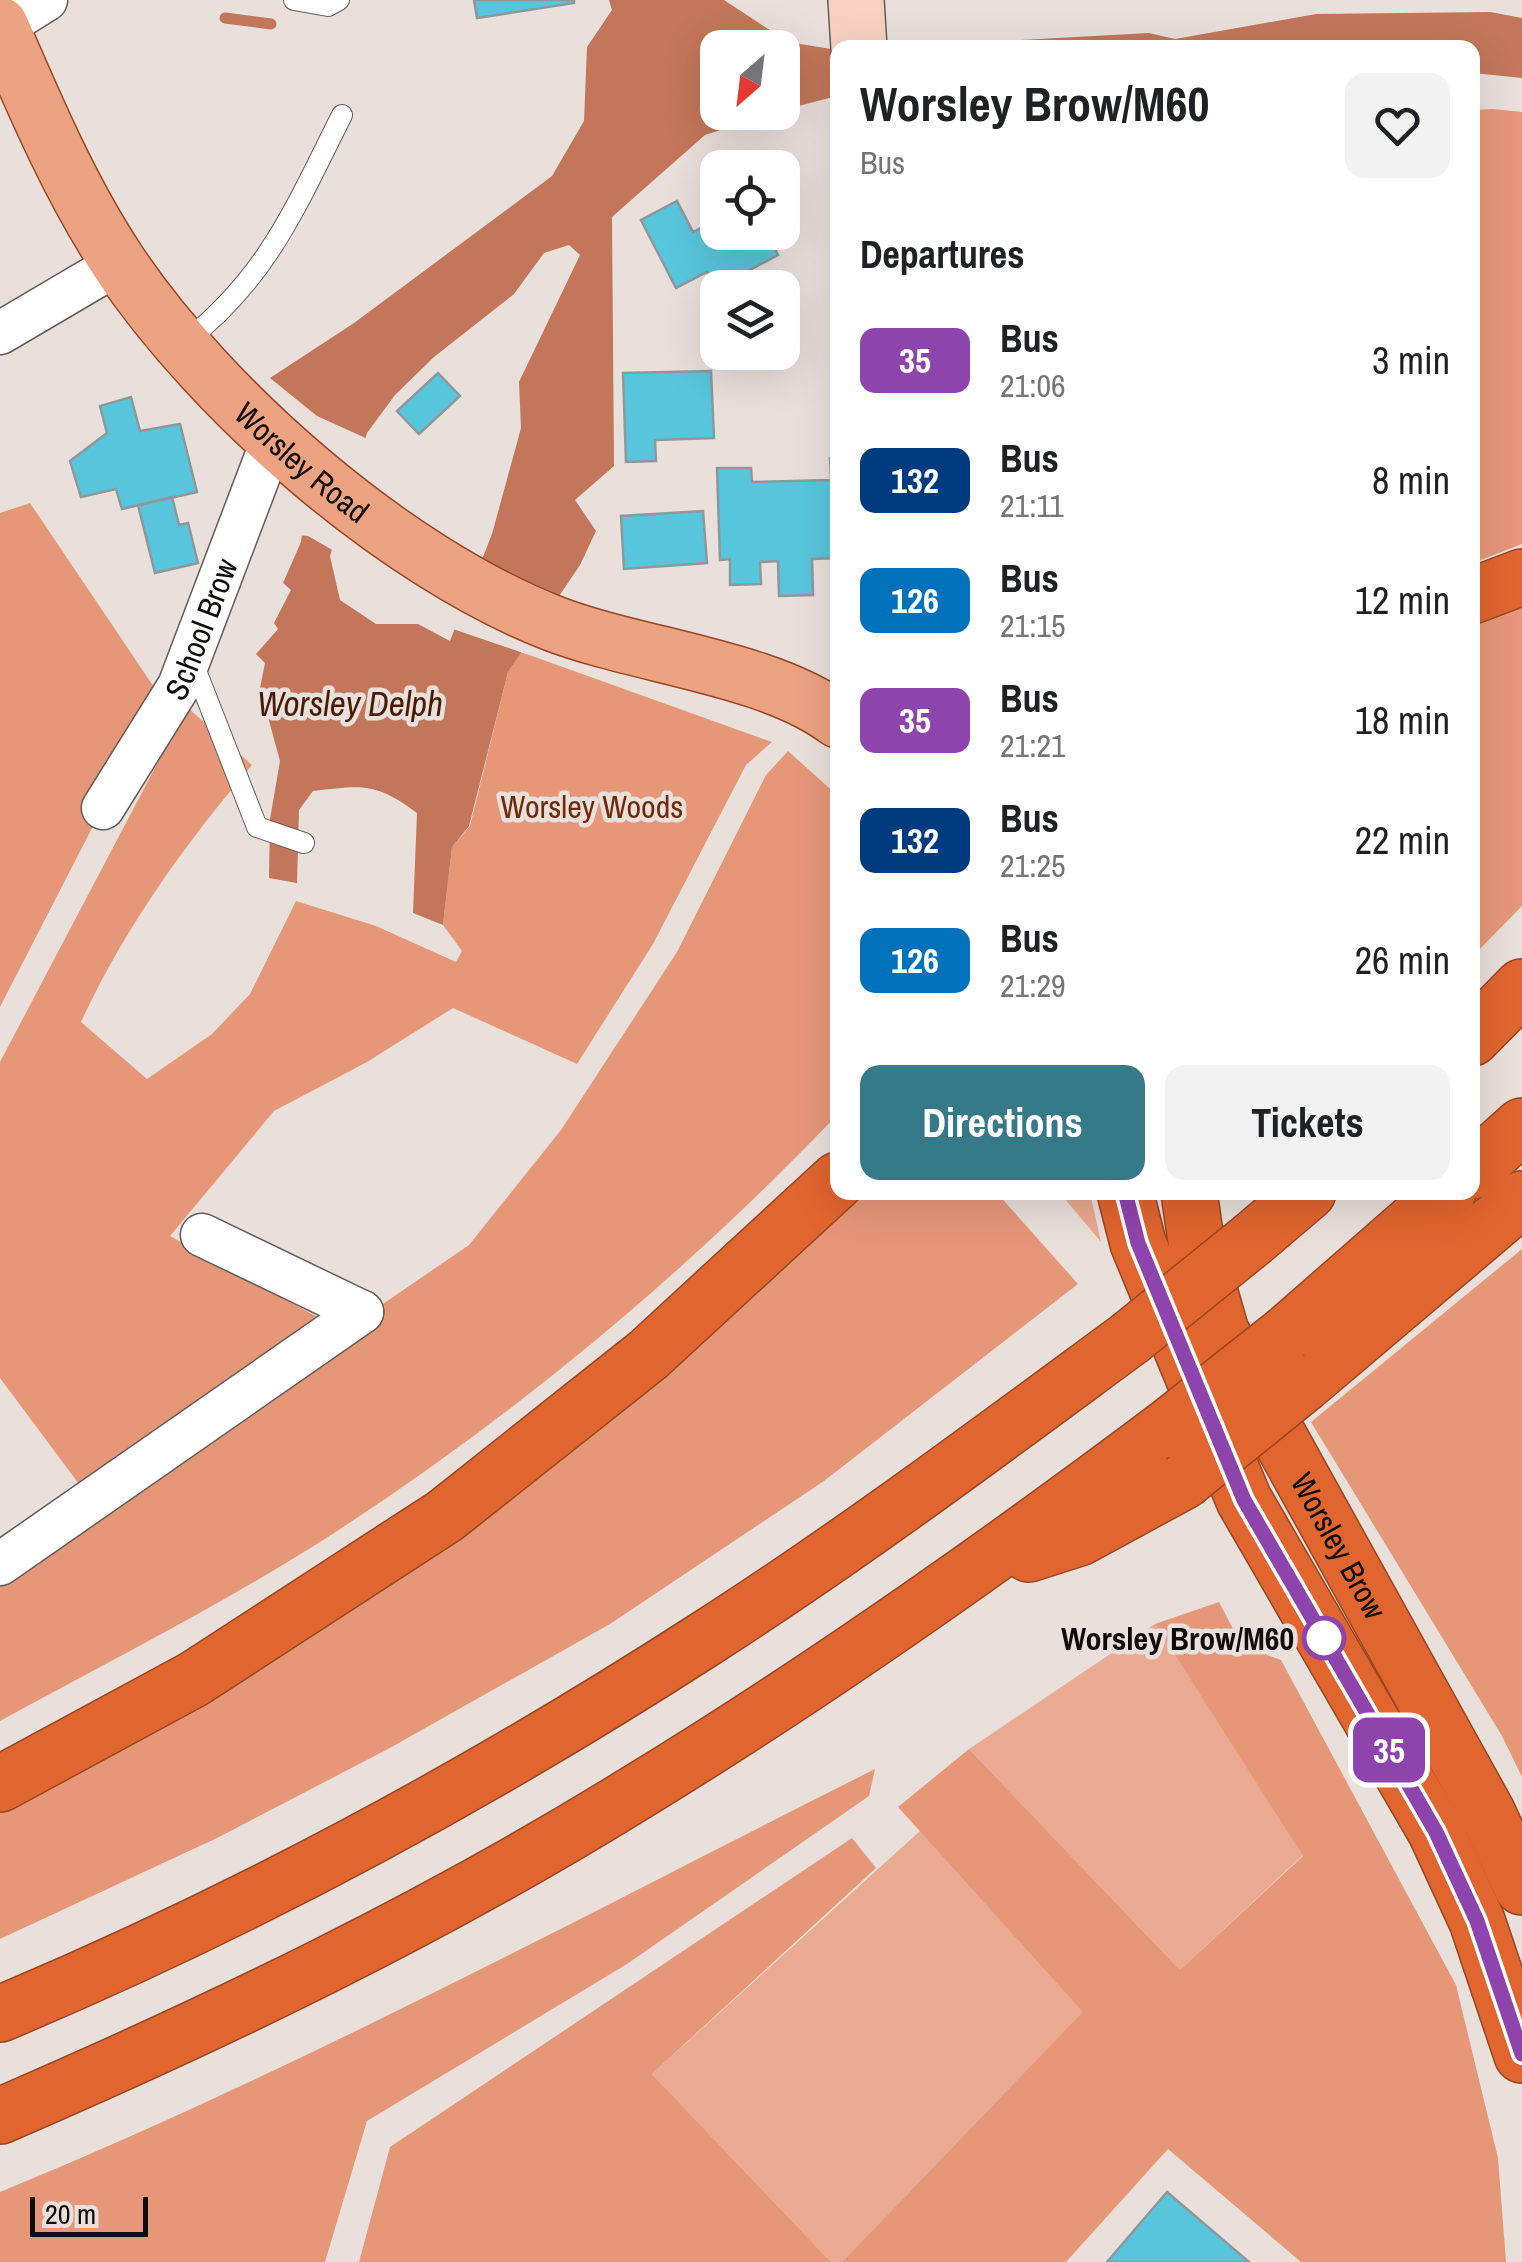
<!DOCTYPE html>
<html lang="en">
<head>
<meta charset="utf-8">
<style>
	body { margin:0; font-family:"Archivo Narrow",sans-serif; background:#f2f2f2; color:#202124; height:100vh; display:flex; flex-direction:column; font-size:38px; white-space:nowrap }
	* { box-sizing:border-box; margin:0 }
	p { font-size:32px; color:#757577 }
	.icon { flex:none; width:55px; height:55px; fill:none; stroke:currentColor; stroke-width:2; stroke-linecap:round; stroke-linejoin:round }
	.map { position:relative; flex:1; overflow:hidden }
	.drawer { position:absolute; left:830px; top:40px; width:650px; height:1160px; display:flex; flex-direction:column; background:#fff; border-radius:20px; box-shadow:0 10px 40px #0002 }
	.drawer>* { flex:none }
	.badge { padding:0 20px; border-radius:15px; font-size:35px; line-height:65px }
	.needle { width:65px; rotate:208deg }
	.controls { position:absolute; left:700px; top:30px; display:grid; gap:20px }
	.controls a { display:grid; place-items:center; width:100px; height:100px; border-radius:20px; background:#fff; box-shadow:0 10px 40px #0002; font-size:50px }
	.scale { position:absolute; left:30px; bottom:25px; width:118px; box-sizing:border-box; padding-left:10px; border:5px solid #100c0b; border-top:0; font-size:28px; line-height:35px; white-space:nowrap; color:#100c0b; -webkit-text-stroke:8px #e9dfdb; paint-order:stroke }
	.map>.badge { position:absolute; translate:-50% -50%; box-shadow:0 0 0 5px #fff }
	h2 { padding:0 30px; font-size:38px; line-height:90px }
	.round { display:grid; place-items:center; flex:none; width:105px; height:105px; border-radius:20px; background:#f2f2f2 }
	.headline { display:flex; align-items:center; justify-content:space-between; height:170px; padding:0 30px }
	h1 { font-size:48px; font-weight:800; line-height:75px }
	.primary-button { display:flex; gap:20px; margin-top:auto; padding:20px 30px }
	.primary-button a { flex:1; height:115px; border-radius:20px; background:#367a89; color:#fff; font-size:40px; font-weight:800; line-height:115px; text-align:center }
	.primary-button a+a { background:#f2f2f2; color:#202124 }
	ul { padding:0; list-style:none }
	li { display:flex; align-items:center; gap:30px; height:120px; padding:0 30px }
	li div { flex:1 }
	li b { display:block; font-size:38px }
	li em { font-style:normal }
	li .badge { min-width:110px; font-weight:700; text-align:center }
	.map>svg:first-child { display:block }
	.green { fill:#eaa991 }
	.forest { fill:#e69778 }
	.water { fill:#c37659; fill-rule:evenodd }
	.pier { fill:#e9dfdb }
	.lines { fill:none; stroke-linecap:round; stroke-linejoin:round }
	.stream { stroke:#c37659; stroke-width:11 }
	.building { fill:#57c6dd; stroke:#8e989b; stroke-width:2.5 }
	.lane-casing { stroke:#655c59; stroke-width:22 }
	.street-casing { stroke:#655c59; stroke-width:45 }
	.secondary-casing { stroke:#655c59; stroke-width:58 }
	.primary-casing { stroke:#984622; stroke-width:58 }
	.highway-casing { stroke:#984622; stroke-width:58 }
	.lane { stroke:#fff; stroke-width:20 }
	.street { stroke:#fff; stroke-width:42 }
	.secondary { stroke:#f6d1c1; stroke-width:55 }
	.primary { stroke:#eda382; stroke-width:55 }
	.highway { stroke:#e1652f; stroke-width:55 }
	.highway-bridge-casing { stroke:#984622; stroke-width:58; stroke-linecap:butt }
	.highway-bridge { stroke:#e1652f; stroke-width:55 }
	.line-casing { stroke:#fff; stroke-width:22 }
	.line { stroke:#8e44ad; stroke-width:15 }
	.stop-dot { fill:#fff; stroke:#8e44ad; stroke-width:5 }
	.labels { text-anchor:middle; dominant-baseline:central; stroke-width:9; stroke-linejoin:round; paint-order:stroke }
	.street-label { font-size:32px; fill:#100c0b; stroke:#e9dfdb }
	.park-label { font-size:32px; fill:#712b0a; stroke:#e9dfdb }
	.stop-label { font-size:32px; font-weight:bold; fill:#100c0b; stroke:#e9dfdb; text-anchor:end }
	.water-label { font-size:35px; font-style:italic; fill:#4b1a04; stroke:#e9dfdb }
</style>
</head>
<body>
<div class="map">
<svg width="1522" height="2262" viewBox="0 0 1522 2262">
	<rect width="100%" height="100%" fill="#e9dfdb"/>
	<!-- green -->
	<path class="green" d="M1060 1193H1090L1101 1242Z
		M1155 1624 1303 1855 1180 1970 969 1749Z
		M920 1831 1084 2012 842 2262H831L652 2074Z"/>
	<!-- forest -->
	<path class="forest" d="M1493 109 1522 112V544L1473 563 1472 110Z
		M30 503 160 696 0 1007V513Z
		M1522 603V906L1473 956 1472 620Z
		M521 652 772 742 746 765 653 944 577 1064 453 1008 367 1062 274 1111 170 1236 321 1319 79 1484 0 1378V1062L187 707 252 765C185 844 125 927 81 1022L147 1079 212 1034 250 994 296 901 376 926 456 962 462 951 443 925 452 847 470 826 508 672Z
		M788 751 837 795V1115C685 1274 516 1415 331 1535 225 1603 110 1661 0 1721V1566L469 1245 561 1130 677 952 766 775Z
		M858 1193H997L1078 1284 824 1481 610 1624 388 1749 217 1838 0 1939V1803Z
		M1522 1249V1777L1502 1736 1311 1422Z
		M1219 1602 1242 1646 1281 1660 1456 1985 1498 2158 1506 2262H1301L1168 2149 1066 2262H842L1083 2012 898 1807 969 1749 1180 1970 1303 1856 1155 1624Z
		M875 1769 869 1796 627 1964 367 2121 325 2262H0V2192C300 2069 586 1914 875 1769Z
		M852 1838 876 1868 652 2074 831 2262H359L390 2147Z"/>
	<!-- water -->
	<path class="water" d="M609 0H724L788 42 837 50V96L783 110 782 48H718V112L774 113 705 135 612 217 614 466 575 500 596 531 580 565 508 672 469 826 452 847 443 925 413 913 417 813C376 782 362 785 313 791L299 810 297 883 269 878 270 819 280 761 260 688 265 663 256 654 278 629 274 623 291 590 283 583 301 542 317 416 270 378 354 323 552 176 584 121 587 47 612 10ZM569 245 580 255 519 382 521 428 492 534 450 641 418 624H376L340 600 330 556 367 433 395 395 434 357 514 294 544 253Z
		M1490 12 1522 18V78L1473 73 1472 48 890 47 1149 33 1175 39 1316 14Z"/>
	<!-- pier -->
	<path class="pier" d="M317 416 370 440 336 552 308 536 297 535 308 450Z
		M474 567 557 608 526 654 450 628Z"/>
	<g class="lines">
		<!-- stream -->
		<path class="stream" d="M225 18 271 24"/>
	</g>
	<!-- building -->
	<path class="building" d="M474 0H574V3L477 18Z
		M768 158H775L781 168H761Z
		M677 201 693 232 718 219V232H766L778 255 716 288 707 272 676 288 641 220Z
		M711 371 714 438 655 440 656 461 626 462 623 373Z
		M438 373 460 396 419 434 397 411Z
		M131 397 140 431 180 424 197 492 122 509 116 489 81 497 70 461 107 433 100 406Z
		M830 458H838V558L812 559 813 595 779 596 778 561 760 562 761 584 730 585V559L720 560 717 468H751L752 482 831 480Z
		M172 497 179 525 188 523 198 563 155 573 138 505Z
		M703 511 707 563 624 569 621 516Z
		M1167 2192 1249 2262H1107Z"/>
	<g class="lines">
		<!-- lane casing -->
		<g class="lane-casing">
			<path id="lane" d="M294 0 328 6 339 0
				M185 342C268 277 296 206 342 115
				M193 663 257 827 304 843"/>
		</g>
		<!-- street casing -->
		<g class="street-casing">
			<g id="street">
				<path d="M1 28 46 0"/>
				<path d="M0 333 119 263"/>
				<path id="s1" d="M103 808 179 686 274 436"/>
				<path d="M202 1235 362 1312"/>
				<path d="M0 1564 362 1312"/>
			</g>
		</g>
		<!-- secondary casing -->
		<g class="secondary-casing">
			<path id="secondary" d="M856 0 859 48"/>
		</g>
		<!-- primary casing -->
		<g class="primary-casing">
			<g id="primary">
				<path id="s2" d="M0 25C35 106 70 189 119 263 213 403 394 561 552 623 637 656 768 667 838 720"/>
			</g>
		</g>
		<!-- highway casing -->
		<g class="highway-casing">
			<g id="highway">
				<path d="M1472 596 1522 577"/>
				<path d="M1472 1038 1522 987"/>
				<path d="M1472 1171 1522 1126"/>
				<path d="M1125 1192 1138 1243 1244 1500 1436 1832 1477 1921 1522 2055"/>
				<path id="s3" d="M1189 1192 1197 1248 1221 1332 1487 1812 1522 1887"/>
				<path d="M1254 1238 1308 1192"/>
				<path d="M1287 1333 1448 1192"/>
				<path d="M1305 1383 1522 1199"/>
				<path d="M1029 1554 1079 1538 1184 1481"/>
				<path d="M0 1784 194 1679 445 1516 648 1355 838 1180"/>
				<path d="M0 2014C243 1912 480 1784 702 1641 849 1547 989 1442 1129 1339"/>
				<path d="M0 2116C218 2022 432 1919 634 1794 818 1682 992 1559 1164 1430"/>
			</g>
		</g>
		<!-- lane -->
		<use href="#lane" class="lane"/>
		<!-- street -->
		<use href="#street" class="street"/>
		<!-- secondary -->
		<use href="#secondary" class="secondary"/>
		<!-- primary -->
		<use href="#primary" class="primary"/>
		<!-- highway -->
		<use href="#highway" class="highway"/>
		<!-- highway-bridge casing -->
		<g class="highway-bridge-casing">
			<path id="highway-bridge" d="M1129 1339 1254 1238
				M1164 1430 1287 1333
				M1184 1481 1305 1383"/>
		</g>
		<!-- highway-bridge -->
		<use href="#highway-bridge" class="highway-bridge"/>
	</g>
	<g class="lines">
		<!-- line casing -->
		<g class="line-casing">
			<path id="line" d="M1125 1192 1138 1243 1244 1500 1436 1832 1477 1921 1522 2054"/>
		</g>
		<!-- line -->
		<use href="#line" class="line"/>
	</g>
	<!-- markers -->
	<circle class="stop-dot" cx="1324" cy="1638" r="20"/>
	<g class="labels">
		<!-- street labels -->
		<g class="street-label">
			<text stroke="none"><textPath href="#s2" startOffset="538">Worsley Road</textPath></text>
			<text stroke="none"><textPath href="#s1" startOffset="205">School Brow</textPath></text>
			<text stroke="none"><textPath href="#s3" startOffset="388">Worsley Brow</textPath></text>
		</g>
		<!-- park labels -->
		<g class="park-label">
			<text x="592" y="806">Worsley Woods</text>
		</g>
		<!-- stop labels -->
		<g class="stop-label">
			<text x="1294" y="1638">Worsley Brow/M60</text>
		</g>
		<!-- water labels -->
		<g class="water-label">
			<text x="350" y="703">Worsley Delph</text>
		</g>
	</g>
</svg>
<div class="controls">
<a><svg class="needle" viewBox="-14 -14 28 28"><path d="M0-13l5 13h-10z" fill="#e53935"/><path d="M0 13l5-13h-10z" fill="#757577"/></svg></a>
<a><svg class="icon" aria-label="locate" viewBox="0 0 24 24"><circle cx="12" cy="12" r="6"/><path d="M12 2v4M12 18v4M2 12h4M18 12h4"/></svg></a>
<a><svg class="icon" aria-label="layers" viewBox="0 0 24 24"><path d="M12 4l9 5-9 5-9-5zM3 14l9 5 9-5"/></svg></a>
</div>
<div class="scale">20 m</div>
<b class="badge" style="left:1389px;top:1750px;background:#8e44ad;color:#fff">35</b>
<section class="drawer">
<div class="headline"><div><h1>Worsley Brow/M60</h1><p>Bus</p></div><a class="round"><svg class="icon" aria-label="heart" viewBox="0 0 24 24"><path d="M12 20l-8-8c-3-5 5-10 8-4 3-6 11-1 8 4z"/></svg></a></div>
<h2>Departures</h2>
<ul>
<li><span class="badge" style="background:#8e44ad;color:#fff">35</span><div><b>Bus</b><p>21:06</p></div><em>3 min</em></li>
<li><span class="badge" style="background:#003b80;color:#fff">132</span><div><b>Bus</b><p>21:11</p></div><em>8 min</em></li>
<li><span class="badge" style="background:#0072bc;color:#fff">126</span><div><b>Bus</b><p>21:15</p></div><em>12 min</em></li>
<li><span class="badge" style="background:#8e44ad;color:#fff">35</span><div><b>Bus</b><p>21:21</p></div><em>18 min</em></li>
<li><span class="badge" style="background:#003b80;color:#fff">132</span><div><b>Bus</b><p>21:25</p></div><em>22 min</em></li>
<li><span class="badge" style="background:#0072bc;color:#fff">126</span><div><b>Bus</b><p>21:29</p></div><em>26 min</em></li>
</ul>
<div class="primary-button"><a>Directions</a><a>Tickets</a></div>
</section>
</div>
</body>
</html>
